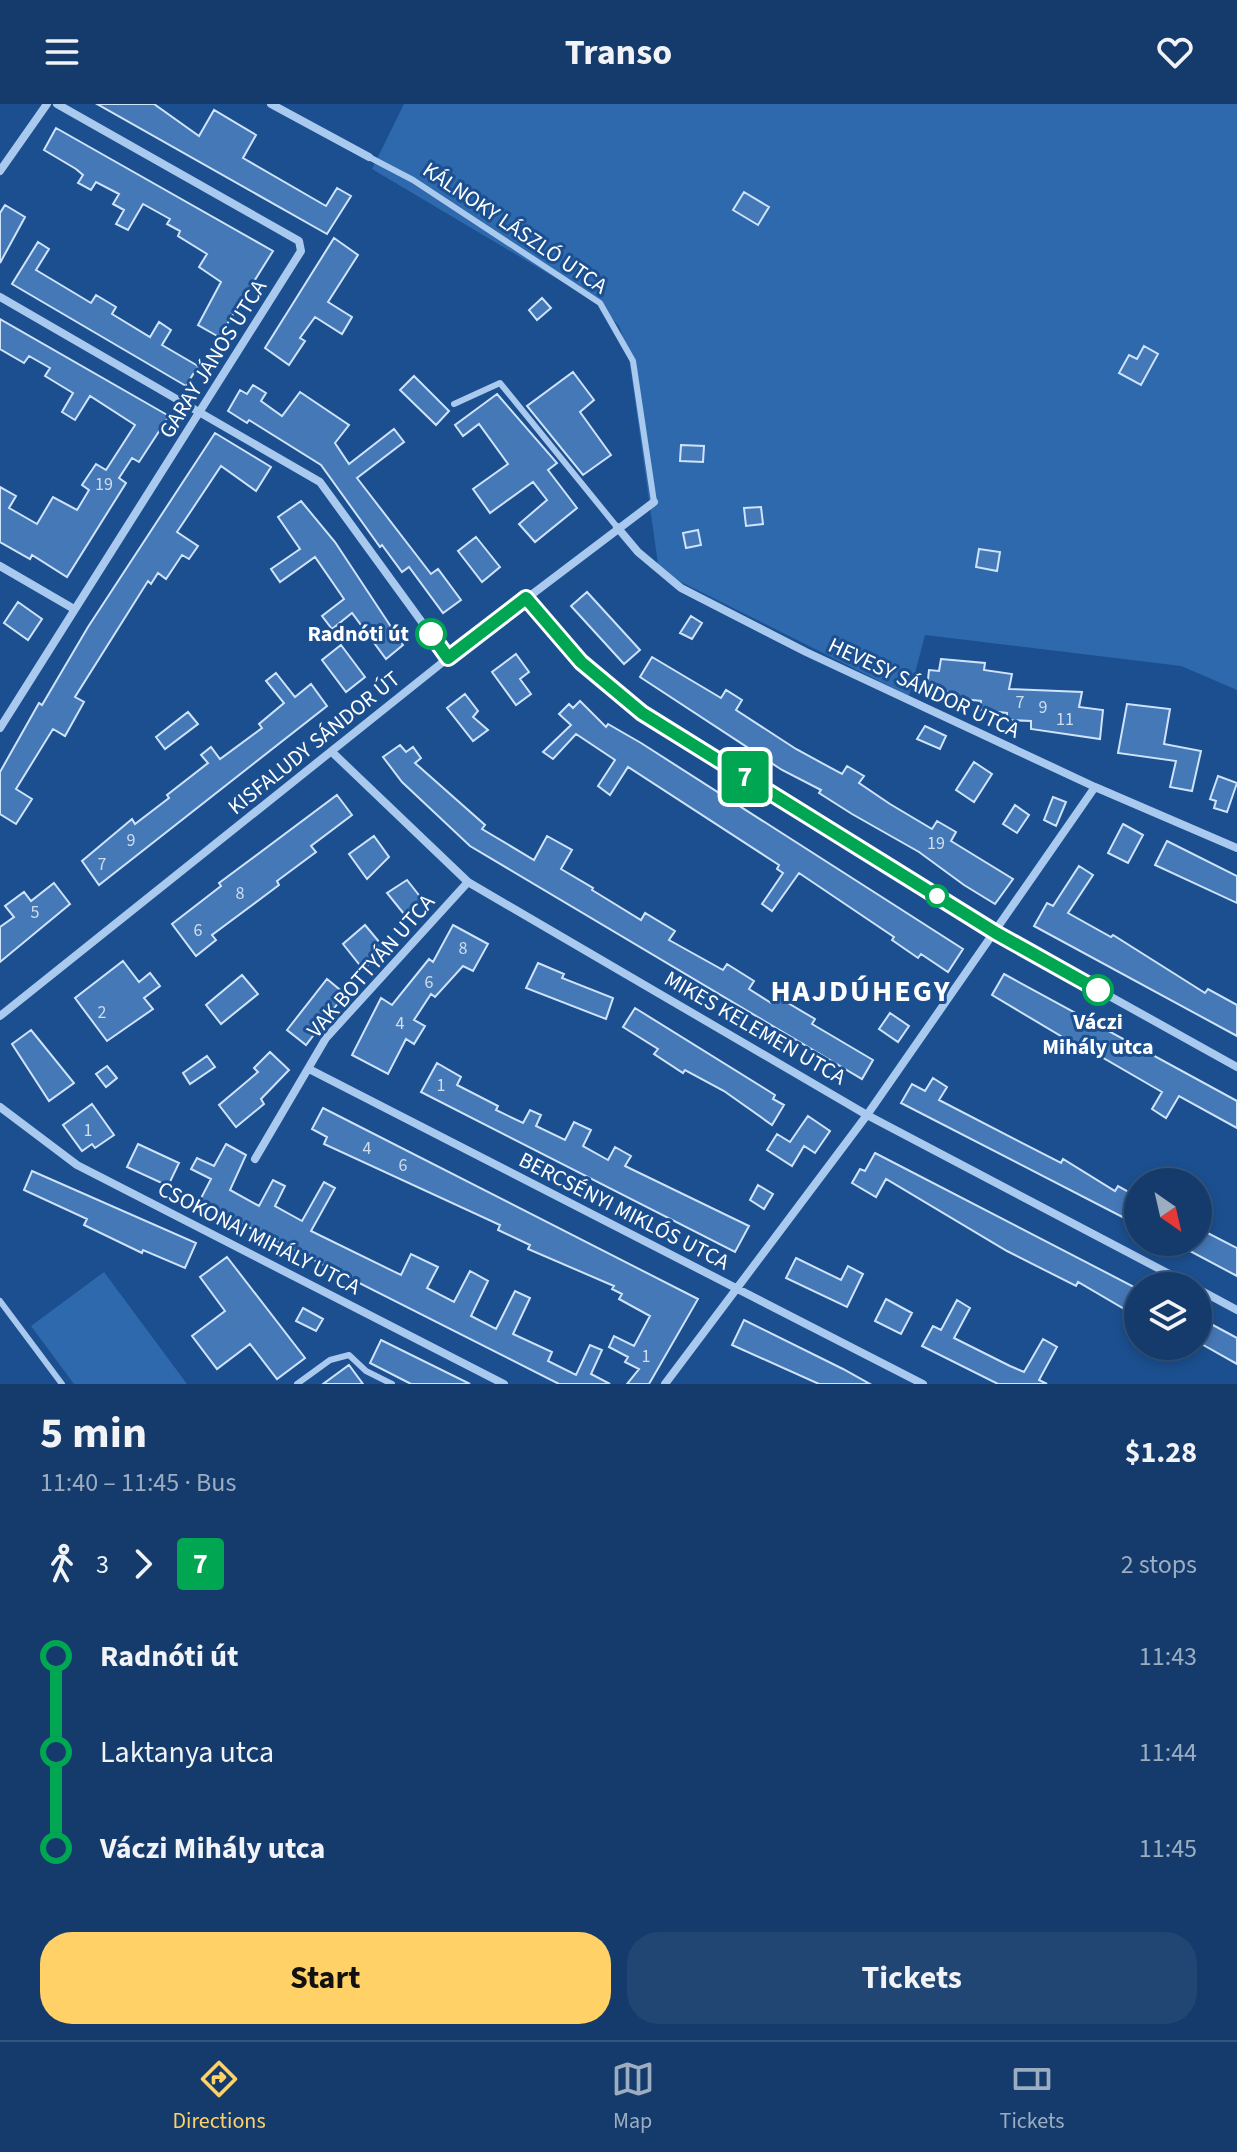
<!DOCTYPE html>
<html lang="en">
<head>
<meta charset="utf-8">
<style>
	body { margin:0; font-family:"Source Sans 3",sans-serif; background:#214673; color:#f1f3f6; height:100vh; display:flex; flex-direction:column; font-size:30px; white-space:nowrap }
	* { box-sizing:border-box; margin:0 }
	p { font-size:26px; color:#9dadc1 }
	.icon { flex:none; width:44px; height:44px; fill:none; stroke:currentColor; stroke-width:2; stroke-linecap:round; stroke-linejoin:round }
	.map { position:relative; height:1280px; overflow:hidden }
	.sheet { display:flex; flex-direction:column; background:#143b6b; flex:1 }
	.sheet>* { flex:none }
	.badge { padding:0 16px; border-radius:6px; font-size:28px; line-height:52px }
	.needle { width:52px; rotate:146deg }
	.fabs { position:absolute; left:1124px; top:1064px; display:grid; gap:16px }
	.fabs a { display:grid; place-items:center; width:88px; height:88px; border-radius:50%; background:#143b6b; box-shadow:0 4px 12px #0003,0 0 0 2px #33557e; font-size:40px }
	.map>.badge { position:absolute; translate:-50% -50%; box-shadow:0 0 0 4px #fff }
	.legs { display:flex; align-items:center; gap:12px; height:88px; padding:0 40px; font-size:26px }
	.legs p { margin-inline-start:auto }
	.summary { display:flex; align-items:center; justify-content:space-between; height:136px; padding:0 40px }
	h1 { font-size:44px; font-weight:700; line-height:60px }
	.primary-button { display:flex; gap:16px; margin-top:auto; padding:16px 40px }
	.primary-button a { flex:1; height:92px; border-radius:32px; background:#ffd166; color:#111; font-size:32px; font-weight:700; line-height:92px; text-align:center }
	.primary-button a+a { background:#214673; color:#f1f3f6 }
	ul { padding:0 40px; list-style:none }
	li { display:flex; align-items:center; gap:28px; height:96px; font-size:30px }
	li i { display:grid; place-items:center; width:12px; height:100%; margin:0 10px; background:currentColor }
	li i::after { content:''; width:20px; height:20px; margin:-10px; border:6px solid; border-radius:50%; background:#143b6b }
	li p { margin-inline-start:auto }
	li:first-child i { background:linear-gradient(#0000 50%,currentColor 0) }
	li:last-child i { background:linear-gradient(currentColor 50%,#0000 0) }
	header { display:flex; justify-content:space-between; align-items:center; height:104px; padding:0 40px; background:#143b6b; font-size:36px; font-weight:700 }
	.tab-bar { display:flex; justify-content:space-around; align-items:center; height:112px; border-top:2px solid #33557e; background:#143b6b; font-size:22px; color:#9dadc1 }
	.tab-bar a { display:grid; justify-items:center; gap:4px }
	.tab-bar .selected { color:#ffd166 }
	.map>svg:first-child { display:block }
	.green { fill:#2e69ad }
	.building { fill:#4478b7; stroke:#cfe3fa; stroke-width:2 }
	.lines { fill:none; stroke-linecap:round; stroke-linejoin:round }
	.lane { stroke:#a9c9ee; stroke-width:6 }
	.street { stroke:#a9c9ee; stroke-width:8 }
	.line-1-casing { stroke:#fff; stroke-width:18 }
	.line-1 { stroke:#00a651; stroke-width:12 }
	.stop-1-dot { fill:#fff; stroke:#00a651; stroke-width:4 }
	.labels { text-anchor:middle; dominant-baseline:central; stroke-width:6; stroke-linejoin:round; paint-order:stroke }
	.number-label { font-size:18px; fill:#d0dded }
	.street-label { font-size:22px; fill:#fff; stroke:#1b4f8f }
	.stop-label { font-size:22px; font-weight:bold; fill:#fff; stroke:#1b4f8f; text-anchor:end }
	.district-label { font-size:30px; font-weight:bold; letter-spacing:2px; fill:#fff; stroke:#1b4f8f }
</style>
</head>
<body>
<header><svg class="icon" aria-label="menu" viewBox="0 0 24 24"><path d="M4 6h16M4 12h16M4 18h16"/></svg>Transo<svg class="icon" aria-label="heart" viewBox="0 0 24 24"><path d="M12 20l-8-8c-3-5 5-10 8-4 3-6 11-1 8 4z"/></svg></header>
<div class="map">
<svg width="1237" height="1280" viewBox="0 0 1237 1280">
	<rect width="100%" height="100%" fill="#1b4f8f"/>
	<!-- green -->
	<path class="green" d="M404 0H1237V586L1181 562 925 531 909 592 659 467 628 247 619 222 596 198 372 65Z
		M104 1168 187 1280H74L31 1222Z"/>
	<!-- building -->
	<path class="building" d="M97 0H154L199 32 214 6 256 31 243 54 326 102 337 84 351 92 327 130Z
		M56 24 273 147 219 233 198 221 221 178 199 163 207 150 178 132 180 127 167 120 170 115 143 100 128 126 116 120 124 106 113 100 119 90 96 78 91 86 78 79 83 71 76 65 44 46Z
		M744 88 769 103 758 121 733 106Z
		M5 101 25 113 0 159V109Z
		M334 134 358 151 328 198 352 213 342 230 315 213 300 234 305 237 289 261 265 244Z
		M38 138 49 145 36 166 91 199 96 191 116 203 112 210 150 233 159 218 171 226 162 241 198 262 186 282 12 180Z
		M542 194 551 204 537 216 529 206Z
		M0 215 169 312 139 358 132 354 119 374 126 379 67 473 32 451 30 455 0 438V383L16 392 9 404 37 420 53 393 77 406 89 386 82 381 96 360 106 366 135 321 90 292 75 316 62 308 73 289 45 272 50 264 29 252 24 259 0 245Z
		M1144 242 1158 250 1141 281 1119 269 1129 251 1137 255Z
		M573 268 594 296 580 308 611 351 583 371 527 302Z
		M414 272 449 307 436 321 400 286Z
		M253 281 266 289 261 297 282 312 300 288 349 321 335 339 349 360 394 325 404 338 357 374 431 470 438 465 461 496 443 509 409 463 402 468 382 441 380 443 321 361 249 316 247 319 228 307 240 286 247 290Z
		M497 290 557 359 548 366 577 404 535 438 519 420 547 396 533 378 490 409 473 385 508 360 479 320 463 332 455 321Z
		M215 329 271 363 256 387 221 362 177 428 198 442 189 455 182 451 166 475 158 469 151 480 148 477 75 593 84 598 65 632 53 625 16 685 32 695 16 720 0 710V668L39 599 42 601 88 523Z
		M681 341 704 342 703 358 680 357Z
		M301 397 335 438 403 541 386 555 352 509 332 525 322 512 344 495 315 453 280 478 271 465 300 445 278 413Z
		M761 403 763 420 746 422 744 404Z
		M698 426 701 441 686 444 683 429Z
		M476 433 500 463 482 478 458 447Z
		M979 445 1000 448 997 467 976 463Z
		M587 488 640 546 624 560 571 502Z
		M18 498 42 515 28 536 4 519Z
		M691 512 702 519 692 535 680 529Z
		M341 541 365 573 346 588 322 556Z
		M516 550 529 568 520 575 531 590 516 601 492 568Z
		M652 553 721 594 726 586 742 596 736 606 796 645 842 670 847 662 864 672 859 679 890 700 932 725 937 717 956 728 951 737 1013 775 995 800 964 781 919 748 852 710 819 689 821 686 782 666 640 573Z
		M941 555 985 559 984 566 1012 570 1009 585 1082 588 1079 603 1103 606 1100 635 1031 625V617L1007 616V609L980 606 981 597 954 594 956 589 927 585 929 566 939 567Z
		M276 569 295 593 311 580 327 602 99 781 82 757 132 715 135 720 169 694 167 691 208 659 201 651 211 643 220 655 262 624 259 620 284 599 266 577Z
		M465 590 478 607 473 613 488 626 473 637 447 604Z
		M580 597 606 623 608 620 641 639 963 845 948 868 921 850 918 854 892 836 894 833 799 769 772 807 762 800 783 769 777 765 779 761 628 663 610 691 598 682 615 656 576 630 553 655 543 648 571 621 559 610 569 600 573 604Z
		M1127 600 1170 605 1164 640 1201 647 1192 687 1170 683 1176 657 1118 649Z
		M188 608 198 620 165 645 156 633Z
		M925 622 946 632 940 645 917 635Z
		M400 641 406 648 413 643 421 654 415 659 485 721 482 725 534 756 547 732 572 746 561 765 593 784 592 786 641 816 645 809 675 827 669 836 723 866 727 860 754 877 749 885 771 899 779 887 791 894 788 899 815 915 812 920 873 956 862 975 470 742 402 678 383 653Z
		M974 658 992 670 974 698 956 686Z
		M1218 672 1237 679 1227 708 1214 704 1216 697 1210 695Z
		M337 691 352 711 311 742 316 748 277 777 279 781 212 831 216 836 196 852 172 820 221 782 219 779Z
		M1053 693 1066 698 1056 722 1044 716Z
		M1015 701 1029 711 1017 729 1003 720Z
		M1123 720 1143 731 1128 759 1108 749Z
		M374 732 389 753 367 775 349 750Z
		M1167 737 1237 772V799L1155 761Z
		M1079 762 1093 771 1068 809 1111 833 1113 831 1205 889 1208 885 1237 901V932L1034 822 1047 799 1053 802Z
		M407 776 422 795 404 810 387 789Z
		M54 779 70 800 0 858V823L14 813 5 802 24 788 31 797Z
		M365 821 386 846 363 865 343 840Z
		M453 821 488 840 473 867 463 862 435 893 431 890 414 916 425 922 414 940 406 935 388 970 352 951 381 894 392 901 429 855 433 858Z
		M123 857 139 878 150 869 160 882 144 894 153 905 107 937 75 894Z
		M538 859 564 870 562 874 613 894 606 915 526 884Z
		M1004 870 1237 997V1024L1179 992 1166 1014 1152 1005 1162 988 1079 940 1077 944 1063 937 1064 934 992 891Z
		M242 871 258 890 221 920 206 901Z
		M327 875 345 890 306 941 287 926Z
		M635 904 775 991 773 995 784 1001 772 1021 724 987 685 966 683 969 654 950 658 945 623 923Z
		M890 909 909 922 898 938 879 925Z
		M31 926 74 979 49 997 12 940Z
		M270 948 289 966 261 995 264 1000 236 1023 219 1001 258 968 254 964Z
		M207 952 215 963 190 980 183 969Z
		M437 959 461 973 457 981 498 1002 496 1006 523 1019 530 1006 541 1011 536 1022 565 1036 574 1018 591 1026 583 1042 608 1056 615 1043 631 1052 625 1062 749 1122 735 1148 421 988Z
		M107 962 117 974 106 983 96 970Z
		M933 974 947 983 939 996 1061 1059 1063 1055 1115 1087 1118 1082 1138 1093V1121L901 999 912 980 925 987Z
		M92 1000 114 1031 95 1044 92 1040 82 1047 63 1021Z
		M323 1004 698 1195 649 1280H627L639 1265 625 1258 628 1253 609 1243 614 1232 634 1242 650 1212 619 1195 622 1190 612 1185 614 1182 528 1145 530 1141 498 1126 500 1121 324 1040 327 1033 312 1025Z
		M808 1012 830 1027 815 1049 804 1042 792 1062 767 1046 777 1030 790 1038Z
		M138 1040 179 1059 168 1082 127 1063Z
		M226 1040 246 1051 230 1086 259 1102 273 1076 285 1082 275 1102 302 1117 324 1078 335 1084 311 1127 401 1171 411 1150 438 1163 427 1184 454 1198 470 1167 488 1177 471 1212 496 1225 515 1187 530 1194 513 1230 552 1248 548 1257 576 1271 590 1241 602 1246 591 1270 610 1280H559L199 1098 211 1075 191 1065 197 1054 214 1062Z
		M875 1049 1138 1185V1213L1078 1178 1076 1182 1007 1147 886 1075 876 1093 852 1079 860 1065 865 1067Z
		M32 1067 196 1139 185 1164 143 1146 142 1149 84 1121 87 1115 24 1086Z
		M758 1081 773 1090 764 1105 750 1096Z
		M1198 1124 1237 1144V1172L1173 1138H1198Z
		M227 1153 305 1254 277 1275 250 1240 217 1265 192 1232 225 1207 200 1173Z
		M796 1154 841 1176 848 1162 863 1170 847 1203 786 1174Z
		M886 1195 912 1209 901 1230 875 1217Z
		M957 1196 970 1204 954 1234 1010 1262 1024 1268 1043 1235 1057 1243 1039 1276 1047 1280H998L922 1242 933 1222 941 1226Z
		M303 1204 323 1215 316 1227 296 1217Z
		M1198 1213 1237 1234V1260L1198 1238Z
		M744 1216 843 1265 870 1280H819L732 1241Z
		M381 1236 470 1280H411L370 1259Z
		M349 1261 363 1280H323Z"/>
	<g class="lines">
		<!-- lane -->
		<path class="lane" d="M369 53 413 76 600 199 633 257 654 398
			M454 300 500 279 617 423
			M0 1197 62 1280
			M297 1280 330 1256 349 1251 366 1267 392 1280"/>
		<!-- street -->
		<path class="street" d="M271 0 369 53
			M0 67 47 0
			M0 193 320 378 448 554
			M617 423 638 448 681 484 806 548 1095 683 1237 744
			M0 462 74 505
			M526 494 581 558 642 609 996 829 1237 963
			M0 624 301 147 299 137 57 0
			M333 649 468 778 867 1011 1192 1182
			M0 912 448 554 654 398
			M309 965 923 1280
			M0 1003 77 1061 504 1280
			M255 1055 326 934 468 778
			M1198 1185 1237 1206
			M665 1280 867 1011 1095 683"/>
	</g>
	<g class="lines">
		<!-- line-1 casing -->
		<g class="line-1-casing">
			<path id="line-1" d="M431 530 448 554 526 494 581 558 642 609 996 829 1098 886"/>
		</g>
		<!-- line-1 -->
		<use href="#line-1" class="line-1"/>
	</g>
	<!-- markers -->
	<g class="stop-1-dot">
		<circle cx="431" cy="530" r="14"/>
		<circle cx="937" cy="792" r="10"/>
		<circle cx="1098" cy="886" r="14"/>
	</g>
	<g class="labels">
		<!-- number labels -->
		<g class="number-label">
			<text x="104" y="380">19</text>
			<text x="1020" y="598">7</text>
			<text x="1043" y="603">9</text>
			<text x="1065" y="615">11</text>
			<text x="131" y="736">9</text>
			<text x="936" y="739">19</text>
			<text x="102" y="760">7</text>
			<text x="240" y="789">8</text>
			<text x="35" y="808">5</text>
			<text x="198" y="826">6</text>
			<text x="463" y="844">8</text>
			<text x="429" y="878">6</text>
			<text x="102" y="908">2</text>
			<text x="400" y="919">4</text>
			<text x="441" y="981">1</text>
			<text x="88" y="1026">1</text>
			<text x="367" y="1044">4</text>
			<text x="403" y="1061">6</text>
			<text x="646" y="1252">1</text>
		</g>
		<!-- street labels -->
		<g class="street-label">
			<text transform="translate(515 124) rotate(34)">KÁLNOKY LÁSZLÓ UTCA</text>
			<text transform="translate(213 255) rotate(-58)">GARAY JÁNOS UTCA</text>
			<text transform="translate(924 584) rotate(25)">HEVESY SÁNDOR UTCA</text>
			<text transform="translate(314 639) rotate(-39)">KISFALUDY SÁNDOR ÚT</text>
			<text transform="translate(371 862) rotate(-49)">VAK BOTTYÁN UTCA</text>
			<text transform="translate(755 924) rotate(30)">MIKES KELEMEN UTCA</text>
			<text transform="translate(624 1107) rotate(27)">BERCSÉNYI MIKLÓS UTCA</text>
			<text transform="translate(259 1134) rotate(27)">CSOKONAI MIHÁLY UTCA</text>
		</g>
		<!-- stop labels -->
		<g class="stop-label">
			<text x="409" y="530">Radnóti út</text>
			<text x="1098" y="918" text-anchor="middle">Váczi<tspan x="1098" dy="25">Mihály utca</tspan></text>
		</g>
		<!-- district labels -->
		<g class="district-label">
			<text x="861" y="887">HAJDÚHEGY</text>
		</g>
	</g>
</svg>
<div class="fabs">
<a><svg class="needle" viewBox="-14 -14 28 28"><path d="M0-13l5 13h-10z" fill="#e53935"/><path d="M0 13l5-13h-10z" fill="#9dadc1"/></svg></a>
<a><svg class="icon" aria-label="layers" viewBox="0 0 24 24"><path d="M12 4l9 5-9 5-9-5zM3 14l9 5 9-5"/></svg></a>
</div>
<b class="badge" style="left:745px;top:673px;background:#00a651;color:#fff">7</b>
</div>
<section class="sheet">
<div class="summary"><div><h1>5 min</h1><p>11:40 – 11:45 · Bus</p></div><b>$1.28</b></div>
<div class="legs"><svg class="icon" aria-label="walk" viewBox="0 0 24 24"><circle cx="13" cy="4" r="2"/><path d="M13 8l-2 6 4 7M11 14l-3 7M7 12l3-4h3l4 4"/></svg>3<svg class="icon" aria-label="forward" viewBox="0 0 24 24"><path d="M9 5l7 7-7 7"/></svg><b class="badge" style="background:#00a651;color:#fff">7</b><p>2 stops</p></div>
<ul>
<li><i style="color:#00a651"></i><b>Radnóti út</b><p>11:43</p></li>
<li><i style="color:#00a651"></i><span>Laktanya utca</span><p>11:44</p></li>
<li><i style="color:#00a651"></i><b>Váczi Mihály utca</b><p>11:45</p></li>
</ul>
<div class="primary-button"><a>Start</a><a>Tickets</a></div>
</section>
<nav class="tab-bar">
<a class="selected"><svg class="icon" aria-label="directions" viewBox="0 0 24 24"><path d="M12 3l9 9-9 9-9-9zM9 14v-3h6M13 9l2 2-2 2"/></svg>Directions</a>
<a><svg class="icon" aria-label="map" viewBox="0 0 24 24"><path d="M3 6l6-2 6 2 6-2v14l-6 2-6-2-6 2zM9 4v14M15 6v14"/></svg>Map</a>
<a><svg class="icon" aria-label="tickets" viewBox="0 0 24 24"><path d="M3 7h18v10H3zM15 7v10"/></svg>Tickets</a>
</nav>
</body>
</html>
